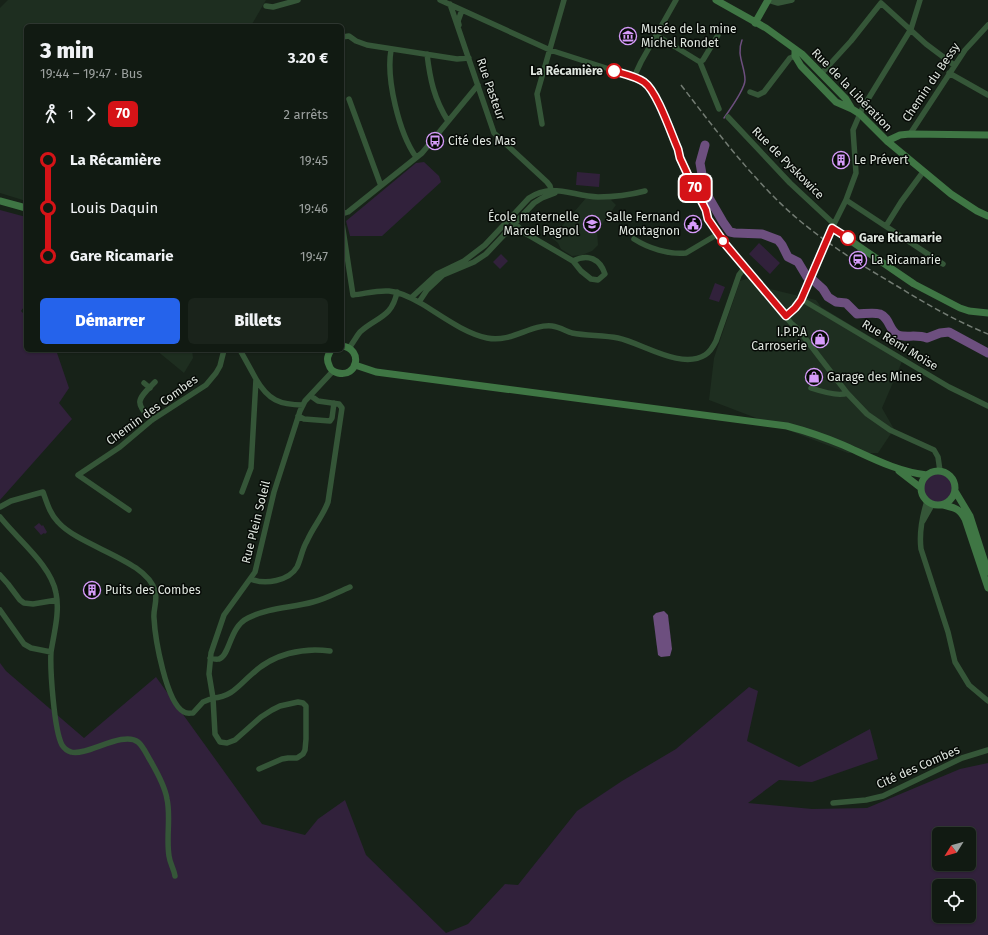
<!DOCTYPE html>
<html lang="fr">
<head>
<meta charset="utf-8">
<style>
	body { margin:0; font-family:"Fira Sans",sans-serif; background:#1a231b; color:#f1f3f6; height:100vh; display:flex; flex-direction:column; font-size:15px; white-space:nowrap }
	* { box-sizing:border-box; margin:0 }
	p { font-size:13px; color:#9ca19f }
	.icon { flex:none; width:22px; height:22px; fill:none; stroke:currentColor; stroke-width:2; stroke-linecap:round; stroke-linejoin:round }
	.map { position:relative; flex:1; overflow:hidden }
	.drawer { position:absolute; left:24px; top:24px; width:320px; height:328px; display:flex; flex-direction:column; background:#111a12; border-radius:6px; box-shadow:0 1px 3px #0004,0 0 0 1px #303832 }
	.drawer>* { flex:none }
	.badge { padding:0 8px; border-radius:6px; font-size:14px; line-height:26px }
	.needle { width:26px; rotate:233deg }
	.tools { position:absolute; left:932px; top:827px; display:grid; gap:8px }
	.tools a { display:grid; place-items:center; width:44px; height:44px; border-radius:6px; background:#111a12; box-shadow:0 1px 3px #0004,0 0 0 1px #303832; font-size:20px }
	.map>.badge { position:absolute; translate:-50% -50%; box-shadow:0 0 0 2px #fff }
	.legs { display:flex; align-items:center; gap:6px; height:44px; padding:0 16px; font-size:13px }
	.legs p { margin-inline-start:auto }
	.summary { display:flex; align-items:center; justify-content:space-between; height:68px; padding:0 16px }
	h1 { font-size:22px; font-weight:800; line-height:30px }
	.button { display:flex; gap:8px; margin-top:auto; padding:8px 16px }
	.button a { flex:1; height:46px; border-radius:6px; background:#2563eb; color:#fff; font-size:16px; font-weight:800; line-height:46px; text-align:center }
	.button a+a { background:#1a231b; color:#f1f3f6 }
	ul { padding:0 16px; list-style:none }
	li { display:flex; align-items:center; gap:14px; height:48px; font-size:15px }
	li i { display:grid; place-items:center; width:6px; height:100%; margin:0 5px; background:currentColor }
	li i::after { content:''; width:10px; height:10px; margin:-5px; border:3px solid; border-radius:50%; background:#111a12 }
	li p { margin-inline-start:auto }
	li:first-child i { background:linear-gradient(#0000 50%,currentColor 0) }
	li:last-child i { background:linear-gradient(currentColor 50%,#0000 0) }
	.map>svg:first-child { display:block }
	.built { fill:#1e2e20 }
	.green { fill:#31213b; fill-rule:evenodd }
	.water { fill:#6d4f7f }
	.lines { fill:none; stroke-linecap:round; stroke-linejoin:round }
	.stream { stroke:#6d4f7f; stroke-width:1.5 }
	.river { stroke:#6d4f7f; stroke-width:9 }
	.street { stroke:#355638; stroke-width:5.5 }
	.secondary { stroke:#3f7644; stroke-width:7 }
	.rail { stroke:#737c73; stroke-width:1.5; stroke-dasharray:6 3; stroke-linecap:butt }
	.street-bridge { stroke:#355638; stroke-width:5.5 }
	.line-1-casing { stroke:#fff; stroke-width:9 }
	.line-1 { stroke:#d51317; stroke-width:6 }
	.stop-1-dot { fill:#fff; stroke:#d51317; stroke-width:2 }
	.labels { text-anchor:middle; dominant-baseline:central; stroke-width:3; stroke-linejoin:round; paint-order:stroke }
	.poi-label { font-size:12px; fill:#dee5de; stroke:#060a06; text-anchor:start }
	.stop-label { font-size:12px; font-weight:bold; fill:#dee5de; stroke:#060a06; text-anchor:end }
	.street-label { font-size:12px; fill:#dee5de; stroke:#060a06 }
</style>
</head>
<body>
<div class="map">
<svg width="988" height="935" viewBox="0 0 988 935">
	<rect width="100%" height="100%" fill="#172218"/>
	<!-- built -->
	<path class="built" d="M8 0H266L251 26H26V201L0 193V8Z
		M586 198 611 200 616 205 599 228 597 230 598 245 592 251 582 255 572 256 561 249 558 243 552 238 558 231 556 230 560 225 562 226Z
		M758 275 770 289 816 300 821 307 904 357 882 408 894 429 878 453H848L709 400 714 358 740 281Z
		M156 350H192L193 358 184 373Z"/>
	<!-- green -->
	<path class="green" d="M424 162 439 176 441 182 382 236H350L346 221 416 163Z
		M577 172 600 174 599 187 576 185Z
		M0 210 26 217V304L21 311 26 316V350H56L69 388 59 403 72 419 0 500Z
		M759 243 780 263 770 274 749 254Z
		M501 254 508 261 500 269 493 262Z
		M715 283 725 287 719 302 709 299Z
		M923 488a15 15 0 1 1 30 0a15 15 0 1 1-30 0Z
		M39 523 42 526 43 525 47 532 45 534 44 533 41 535 34 527Z
		M0 663 6 671 84 738 156 677 262 824 305 835 318 819 345 800 366 855 446 933 468 924 505 884 518 885 577 811 622 781 676 749 749 687 758 691 747 741 799 767 870 729 878 759 812 782 779 780 748 803 812 809 867 808 960 769 988 763V935H0ZM939 834H969V864H939ZM939 886H969V916H939Z"/>
	<!-- water -->
	<path class="water" d="M664 611 668 615 672 649 670 656 661 657 658 655 653 616 656 613Z"/>
	<g class="lines">
		<!-- stream -->
		<path class="stream" d="M724 118C729 111 745 88 745 80 745 66 736 55 742 40"/>
		<!-- river -->
		<path class="river" d="M705 145 700 163 705 191 723 222 730 232 735 233 762 234 778 240 782 245 788 257 798 262 807 277
			M813 280 823 289 828 297 836 302 846 303 857 314C864 314 873 312 880 314 890 318 889 331 898 335 906 338 917 334 927 338L940 333 949 332 988 353"/>
		<!-- street -->
		<path class="street" d="M440 0 550 50 634 77 645 83 655 96 678 149 680 157 687 173 706 210 708 219 726 245 791 323 798 329 847 393 867 414 890 430 934 450 938 457 940 471
			M768 0 778 3 792 0
			M450 4 494 133 547 182 550 186 552 194
			M266 6 273 7 298 0
			M459 25 458 21 462 10
			M656 35 700 62 719 109
			M342 37 349 36 356 41 367 45 457 59 469 58
			M391 50C386 79 399 133 416 157
			M427 54C430 79 434 99 448 121
			M700 62 703 60 718 35
			M949 73 988 95
			M821 74 851 41 881 3 926 44 954 65
			M634 77 641 62 676 0
			M750 92 758 95 764 92 790 58 795 56
			M349 99 381 186
			M728 117 790 183 834 224
			M542 124 537 94 564 0
			M910 134 965 50 988 25
			M846 200 943 264
			M342 214 348 212 422 153 478 85
			M513 222 525 233 573 261 581 271 591 279 598 280 605 274C600 259 588 253 573 261
			M342 223 353 295C364 294 377 290 389 291 401 292 412 298 422 304 442 316 464 333 487 338 512 343 530 324 552 326 559 327 566 331 572 333 587 336 603 335 618 338 642 343 681 370 705 355 710 352 713 347 716 341L739 275 745 267
			M886 226 901 202 923 172
			M832 228 846 200 856 173 853 130 862 109 911 29 920 0
			M634 239C648 248 669 255 686 253L718 234
			M411 298 437 274 464 261 485 245 529 198C552 182 572 196 598 197 614 197 630 195 645 191
			M801 299 949 387 988 406
			M419 302 427 290 443 275 474 262 486 254 534 203 542 198 555 193
			M786 317C803 304 816 266 824 246
			M349 348C353 343 356 337 360 332 376 317 392 318 397 292
			M240 350 256 379 251 468 242 492
			M256 379C268 400 280 405 303 405
			M144 383 150 388
			M811 388C820 391 839 397 847 393
			M298 416 304 419 330 421 332 418 334 403
			M152 420C133 402 138 399 155 382
			M927 501C922 517 919 533 921 549L948 632 955 662 969 685 988 701
			M0 507 11 501 43 492C47 503 50 514 58 522 80 547 147 560 155 591 158 600 153 609 154 618 155 638 166 703 184 712 187 714 190 713 193 713L203 702 213 698 209 674 211 653 224 615 255 572 274 492 300 411 305 401 333 371
			M129 510 78 475 120 447 152 420 206 385 216 373 220 366 224 350
			M0 517C18 540 51 565 56 593 60 612 54 633 51 652L31 648 24 644 0 610
			M923 521 932 505
			M0 575 8 584 20 600 24 603 33 604 57 600
			M251 579C265 585 289 581 297 567 301 559 302 549 307 541 313 527 323 516 328 502L342 408 339 404 318 401 311 396
			M51 652C50 669 54 730 62 745 64 748 67 751 71 752 86 757 123 730 138 742 143 746 147 755 150 760 157 772 165 786 167 799 171 817 166 837 169 856 170 864 174 869 175 876
			M210 658C213 659 216 660 219 659 230 656 229 627 248 618 270 607 291 608 313 602 326 599 338 592 350 587
			M259 769 282 759 288 758H297L303 754 305 750 306 739V706L303 703 298 702 280 706 272 710 261 717 235 740 227 743 220 742 215 734 213 698C232 697 239 685 252 674 273 654 303 647 330 651
			M833 803 866 800 883 796 962 758 988 750"/>
		<!-- secondary -->
		<path class="secondary" d="M716 0 766 28 802 54 846 99 852 109 860 114 887 141 951 194 977 211 988 216
			M755 23 768 0
			M795 50V56L801 66 836 102 852 109
			M887 141 900 135 910 134 988 135
			M0 201 26 208
			M832 228 914 284 960 308 969 311 988 313
			M331 350C328 355 326 359 329 365 330 369 334 372 338 373 357 378 364 349 342 346
			M355 365 376 372 787 426C806 431 824 437 843 445 870 457 897 472 927 475
			M921 488a17 17 0 1 1 34 0a17 17 0 1 1-34 0Z
			M899 471 921 488
			M955 491 970 516 988 572
			M943 505C955 508 959 508 965 519L988 588"/>
		<!-- rail -->
		<path class="rail" d="M681 85C711 124 741 164 776 199 811 234 854 261 897 286 926 304 956 321 988 334"/>
		<!-- street-bridge -->
		<path class="street-bridge" d="M824 246 832 228"/>
	</g>
	<g class="lines">
		<!-- line-1 casing -->
		<g class="line-1-casing">
			<path id="line-1" d="M614 71C624 74 635 76 644 82 657 91 671 133 678 149L680 158 687 173 706 210 708 219 726 245 786 316 795 308 801 300 832 228 848 238"/>
		</g>
		<!-- line-1 -->
		<use href="#line-1" class="line-1"/>
	</g>
	<!-- icons -->
	<defs>
		<g id="museum-ring" transform="scale(0.9)"><circle r="9.5" fill="#060a06" stroke="#d69bfa" stroke-width="1.5"/><path d="M0-6L6-3V-2H-6V-3ZM-5-1h2V3h-2ZM-1-1h2V3h-2ZM3-1h2V3H3ZM-6 4H6V6H-6Z" fill="#d69bfa"/></g>
		<g id="bus-ring" transform="scale(0.9)"><circle r="9.5" fill="#060a06" stroke="#d69bfa" stroke-width="1.5"/><path d="M-5-6H5V4H4V6H2V4H-2V6H-4V4H-5ZM-3.5-4V0h7V-4ZM-3.5 1.2v1.5H-2V1.2ZM2 1.2v1.5H3.5V1.2Z" fill="#d69bfa"/></g>
		<g id="building-ring" transform="scale(0.9)"><circle r="9.5" fill="#060a06" stroke="#d69bfa" stroke-width="1.5"/><path d="M-4-6H4V6H1V3H-1V6H-4ZM-2.5-4.3h1.7v1.8h-1.7ZM.8-4.3h1.7v1.8H.8ZM-2.5-1h1.7V.8h-1.7ZM.8-1h1.7V.8H.8Z" fill="#d69bfa"/></g>
		<g id="school-ring" transform="scale(0.9)"><circle r="9.5" fill="#060a06" stroke="#d69bfa" stroke-width="1.5"/><path d="M0-5L7-2L0 1L-7-2ZM-4 1L0 2.5L4 1V4Q0 6-4 4Z" fill="#d69bfa"/></g>
		<g id="civic-ring" transform="scale(0.9)"><circle r="9.5" fill="#060a06" stroke="#d69bfa" stroke-width="1.5"/><path d="M-.6-6.5H3V-4.5H.6V-3L4-1V1h2V6H-6V1h2V-1L-.6-3ZM-1.2 2.5V6h2.4V2.5Z" fill="#d69bfa"/></g>
		<g id="station-ring" transform="scale(0.9)"><circle r="9.5" fill="#060a06" stroke="#d69bfa" stroke-width="1.5"/><path d="M-3-6H3Q5-6 5-4V2Q5 4 3 4L4.5 6H3L1.5 4h-3L-3 6H-4.5L-3 4Q-5 4-5 2V-4Q-5-6-3-6ZM-3.5-4v3h7v-3ZM-3.5 1v1.5H-2V1ZM2 1v1.5H3.5V1Z" fill="#d69bfa"/></g>
		<g id="shop-ring" transform="scale(0.9)"><circle r="9.5" fill="#060a06" stroke="#d69bfa" stroke-width="1.5"/><path d="M-5-2.5h2.3a2.7 3.5 0 0 1 5.4 0H5L5.5 6h-11ZM-1.5-2.5h3a1.5 2.3 0 0 0-3 0Z" fill="#d69bfa"/></g>
	</defs>
	<g fill-rule="evenodd">
		<use href="#museum-ring" x="628" y="36"/>
		<use href="#bus-ring" x="435" y="141"/>
		<use href="#building-ring" x="841" y="160"/>
		<use href="#school-ring" x="592" y="224"/>
		<use href="#civic-ring" x="693" y="224"/>
		<use href="#station-ring" x="858" y="260"/>
		<use href="#shop-ring" x="820" y="339"/>
		<use href="#shop-ring" x="814" y="377"/>
		<use href="#building-ring" x="92" y="590"/>
	</g>
	<!-- markers -->
	<g class="stop-1-dot">
		<circle cx="614" cy="71" r="7"/>
		<circle cx="848" cy="238" r="7"/>
		<circle cx="723" cy="241" r="5"/>
	</g>
	<g class="labels">
		<!-- poi labels -->
		<g class="poi-label">
			<text x="641" y="29">Musée de la mine<tspan x="641" dy="14">Michel Rondet</tspan></text>
			<text x="448" y="141">Cité des Mas</text>
			<text x="854" y="160">Le Prévert</text>
			<text x="579" y="217" text-anchor="end">École maternelle<tspan x="579" dy="14">Marcel Pagnol</tspan></text>
			<text x="680" y="217" text-anchor="end">Salle Fernand<tspan x="680" dy="14">Montagnon</tspan></text>
			<text x="871" y="260">La Ricamarie</text>
			<text x="807" y="332" text-anchor="end">I.P.P.A<tspan x="807" dy="14">Carroserie</tspan></text>
			<text x="827" y="377">Garage des Mines</text>
			<text x="105" y="590">Puits des Combes</text>
		</g>
		<!-- stop labels -->
		<g class="stop-label">
			<text x="603" y="71">La Récamière</text>
			<text x="859" y="238" text-anchor="start">Gare Ricamarie</text>
		</g>
		<!-- street labels -->
		<g class="street-label">
			<text transform="translate(931 82) rotate(-56)">Chemin du Bessy</text>
			<text transform="translate(491 89) rotate(71)">Rue Pasteur</text>
			<text transform="translate(852 90) rotate(46)">Rue de la Libération</text>
			<text transform="translate(788 163) rotate(45)">Rue de Pyskowice</text>
			<text transform="translate(900 345) rotate(31)">Rue Rémi Moïse</text>
			<text transform="translate(152 410) rotate(-36)">Chemin des Combes</text>
			<text transform="translate(256 522) rotate(-76)">Rue Plein Soleil</text>
			<text transform="translate(918 767) rotate(-24)">Cité des Combes</text>
		</g>
	</g>
</svg>
<div class="tools">
<a><svg class="needle" viewBox="-14 -14 28 28"><path d="M0-13l5 13h-10z" fill="#e53935"/><path d="M0 13l5-13h-10z" fill="#9ca19f"/></svg></a>
<a><svg class="icon" aria-label="locate" viewBox="0 0 24 24"><circle cx="12" cy="12" r="6"/><path d="M12 2v4M12 18v4M2 12h4M18 12h4"/></svg></a>
</div>
<b class="badge" style="left:695px;top:188px;background:#d51317;color:#fff">70</b>
<section class="drawer">
<div class="summary"><div><h1>3 min</h1><p>19:44 – 19:47 · Bus</p></div><b>3.20 €</b></div>
<div class="legs"><svg class="icon" aria-label="walk" viewBox="0 0 24 24"><circle cx="13" cy="4" r="2"/><path d="M13 8l-2 6 4 7M11 14l-3 7M7 12l3-4h3l4 4"/></svg>1<svg class="icon" aria-label="forward" viewBox="0 0 24 24"><path d="M9 5l7 7-7 7"/></svg><b class="badge" style="background:#d51317;color:#fff">70</b><p>2 arrêts</p></div>
<ul>
<li><i style="color:#d51317"></i><b>La Récamière</b><p>19:45</p></li>
<li><i style="color:#d51317"></i><span>Louis Daquin</span><p>19:46</p></li>
<li><i style="color:#d51317"></i><b>Gare Ricamarie</b><p>19:47</p></li>
</ul>
<div class="button"><a>Démarrer</a><a>Billets</a></div>
</section>
</div>
</body>
</html>
